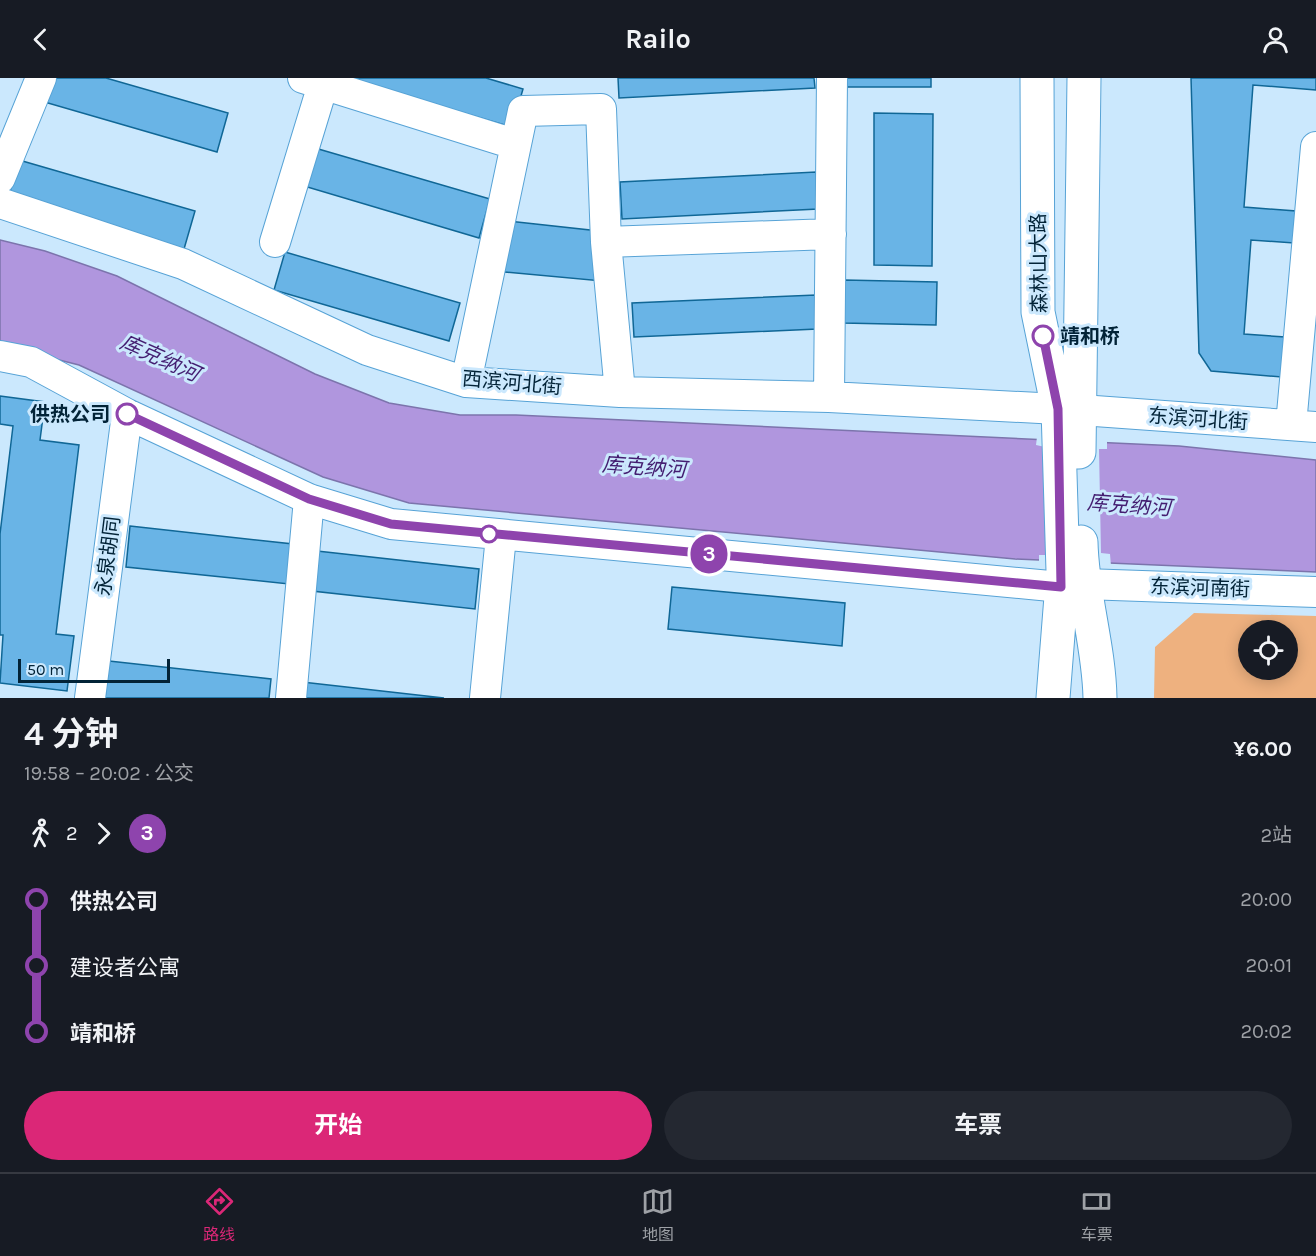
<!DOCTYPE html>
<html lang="zh">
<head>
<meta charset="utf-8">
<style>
	body { margin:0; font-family:Karla,"Noto Sans SC",sans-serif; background:#242831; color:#f1f3f6; height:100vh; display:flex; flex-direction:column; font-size:22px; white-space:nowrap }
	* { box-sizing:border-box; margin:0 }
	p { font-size:20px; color:#9ea1a6 }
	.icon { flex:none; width:33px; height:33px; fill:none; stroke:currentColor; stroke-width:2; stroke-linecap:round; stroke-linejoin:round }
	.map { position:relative; height:620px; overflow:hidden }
	.sheet { display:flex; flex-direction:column; background:#171b24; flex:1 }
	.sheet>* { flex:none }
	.badge { padding:0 12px; border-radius:20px; font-size:21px; line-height:39px }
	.fabs { position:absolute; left:1238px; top:542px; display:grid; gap:12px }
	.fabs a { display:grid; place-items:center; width:60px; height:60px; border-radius:50%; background:#171b24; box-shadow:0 3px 15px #0003; font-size:30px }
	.scale { position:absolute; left:18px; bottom:15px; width:152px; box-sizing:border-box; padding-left:6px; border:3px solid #022337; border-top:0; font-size:16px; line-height:21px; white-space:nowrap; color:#022337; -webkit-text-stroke:4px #cbe8fd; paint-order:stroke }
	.map>.badge { position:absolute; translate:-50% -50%; box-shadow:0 0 0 3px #fff }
	.legs { display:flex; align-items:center; gap:9px; height:66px; padding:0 24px; font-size:20px }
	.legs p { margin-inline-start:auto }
	.head { display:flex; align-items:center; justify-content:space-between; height:102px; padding:0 24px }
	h1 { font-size:33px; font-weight:700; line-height:45px }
	.button { display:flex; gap:12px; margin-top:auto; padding:12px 24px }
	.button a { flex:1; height:69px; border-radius:36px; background:#db2777; color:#fff; font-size:24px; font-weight:700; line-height:69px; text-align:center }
	.button a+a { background:#242831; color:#f1f3f6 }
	ul { padding:0 24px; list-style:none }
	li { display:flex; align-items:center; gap:21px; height:66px; font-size:22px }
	li i { display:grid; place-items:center; width:9px; height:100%; margin:0 8px; background:currentColor }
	li i::after { content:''; width:15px; height:15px; margin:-8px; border:4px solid; border-radius:50%; background:#171b24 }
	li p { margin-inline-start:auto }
	li:first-child i { background:linear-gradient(#0000 50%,currentColor 0) }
	li:last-child i { background:linear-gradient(currentColor 50%,#0000 0) }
	header { display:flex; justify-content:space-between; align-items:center; height:78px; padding:0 24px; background:#171b24; font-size:27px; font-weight:700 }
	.menu { display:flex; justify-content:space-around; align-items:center; height:84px; border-top:2px solid #363941; background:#171b24; font-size:16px; color:#9ea1a6 }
	.menu a { display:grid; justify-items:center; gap:3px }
	.menu .current { color:#db2777 }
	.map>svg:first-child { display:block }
	.green { fill:#eeb17f; fill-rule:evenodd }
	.water { fill:#b096de; stroke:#7c74ac; stroke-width:1.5 }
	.pier { fill:#cbe8fd }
	.building { fill:#69b4e6; stroke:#106796; stroke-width:1.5 }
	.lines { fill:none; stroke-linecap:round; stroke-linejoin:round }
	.minor-casing { stroke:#57a3d6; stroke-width:32 }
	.major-casing { stroke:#57a3d6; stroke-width:35 }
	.minor { stroke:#fff; stroke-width:30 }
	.major { stroke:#fff; stroke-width:33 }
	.line-1-casing { stroke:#fff; stroke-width:14 }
	.line-1 { stroke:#8e44ad; stroke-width:9 }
	.stop-1-dot { fill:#fff; stroke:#8e44ad; stroke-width:3 }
	.labels { text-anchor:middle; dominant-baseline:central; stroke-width:6; stroke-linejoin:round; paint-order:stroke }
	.street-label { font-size:20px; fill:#022337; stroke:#cbe8fd }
	.stop-label { font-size:20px; font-weight:bold; fill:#022337; stroke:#cbe8fd; text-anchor:start }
	.water-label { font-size:21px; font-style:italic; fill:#441e71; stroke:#cbe8fd }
</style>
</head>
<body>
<header><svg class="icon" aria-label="back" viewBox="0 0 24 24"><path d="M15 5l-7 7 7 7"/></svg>Railo<svg class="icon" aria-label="person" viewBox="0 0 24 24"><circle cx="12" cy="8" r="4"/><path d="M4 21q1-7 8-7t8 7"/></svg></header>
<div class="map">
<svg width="1316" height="620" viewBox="0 0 1316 620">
	<rect width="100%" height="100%" fill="#cbe8fd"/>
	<!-- green -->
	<path class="green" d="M1194 535 1316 538V620H1154L1155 569ZM1248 552H1287V591H1248Z"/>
	<!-- water -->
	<path class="water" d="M0 162 45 173 117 198 315 296 389 325 460 337H516L1179 368 1316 382V494L1015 481 409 425 323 399 79 287 0 267Z"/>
	<!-- pier -->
	<path class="pier" d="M1037 359 1107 362V371H1099L1101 475 1110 476 1111 488 1039 485V477H1045V369L1036 367Z"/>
	<!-- building -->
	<path class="building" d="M48 0H106L228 35 217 74 41 23Z
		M343 0H486L523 11 512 49Z
		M618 0H814L815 10 619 20Z
		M840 0H931V9H840Z
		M1191 0H1316V12L1253 7 1244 129 1296 133 1294 165 1251 162 1244 256 1285 259 1282 299 1211 293 1199 275Z
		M874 35 933 36 932 188 874 187Z
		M315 70 490 121 479 160 304 108Z
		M19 82 195 133 184 171 8 120Z
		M816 94 818 131 622 141 620 104Z
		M508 143 599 153 602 203 494 193Z
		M285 174 460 225 449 263 274 212Z
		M844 202 937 204 936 247 843 245Z
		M816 217 817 251 634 259 632 225Z
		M0 318 45 324 40 362 79 367 56 556 74 558 67 613 0 605 3 557H0V456L13 348 0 346Z
		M130 448 293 466 289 506 126 489Z
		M317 473 479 491 475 531 312 513Z
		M672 509 845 525 842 568 668 551Z
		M109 583 271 601 269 620H105Z
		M302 604 444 620H300Z"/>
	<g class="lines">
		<!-- minor casing -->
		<g class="minor-casing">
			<path id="minor" d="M303 0 514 66
				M0 100 41 0
				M0 125 183 186 367 272 466 304 620 314 829 319 1058 331
				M275 164 325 0
				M606 164 831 156
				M0 278 31 284 127 336 309 421 391 446 1061 509
				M466 304 523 33 601 31 606 164 620 314
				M829 319 832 0
				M1081 332 1316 349
				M1291 347 1316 69
				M1084 506 1316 514
				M90 620 127 336
				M291 620 309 421
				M485 620 501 458"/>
		</g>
		<!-- major casing -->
		<g class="major-casing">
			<path id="major" d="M1037 0 1038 234 1058 331 1063 493 1053 620
				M1079 374 1084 0
				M1081 464C1082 517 1099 567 1100 620"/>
		</g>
		<!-- minor -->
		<use href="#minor" class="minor"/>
		<!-- major -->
		<use href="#major" class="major"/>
	</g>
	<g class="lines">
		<!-- line-1 casing -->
		<g class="line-1-casing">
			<path id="line-1" d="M127 336 309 421 391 446 1061 509 1058 331 1043 258"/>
		</g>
		<!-- line-1 -->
		<use href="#line-1" class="line-1"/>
	</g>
	<!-- markers -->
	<g class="stop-1-dot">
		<circle cx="1043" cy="258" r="10"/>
		<circle cx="127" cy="336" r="10"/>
		<circle cx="489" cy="456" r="8"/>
	</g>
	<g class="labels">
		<!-- street labels -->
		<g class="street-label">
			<text transform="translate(1039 185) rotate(-91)">森林山大路</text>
			<text transform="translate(512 305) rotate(5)">西滨河北街</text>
			<text transform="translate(1198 341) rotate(4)">东滨河北街</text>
			<text transform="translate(108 478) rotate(-83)">永泉胡同</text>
			<text transform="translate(1200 510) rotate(2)">东滨河南街</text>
		</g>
		<!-- stop labels -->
		<g class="stop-label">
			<text x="1060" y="258">靖和桥</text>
			<text x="110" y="336" text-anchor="end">供热公司</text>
		</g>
		<!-- water labels -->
		<g class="water-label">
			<text transform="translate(160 280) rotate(24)">库克纳河</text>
			<text transform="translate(644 389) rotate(4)">库克纳河</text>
			<text transform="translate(1129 427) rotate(4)">库克纳河</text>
		</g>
	</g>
</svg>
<div class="fabs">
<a><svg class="icon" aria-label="locate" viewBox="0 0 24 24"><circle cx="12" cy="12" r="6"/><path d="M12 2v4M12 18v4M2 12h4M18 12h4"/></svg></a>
</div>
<div class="scale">50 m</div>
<b class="badge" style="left:709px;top:476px;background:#8e44ad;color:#fff">3</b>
</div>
<section class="sheet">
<div class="head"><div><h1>4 分钟</h1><p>19:58 – 20:02 · 公交</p></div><b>¥6.00</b></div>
<div class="legs"><svg class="icon" aria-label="walk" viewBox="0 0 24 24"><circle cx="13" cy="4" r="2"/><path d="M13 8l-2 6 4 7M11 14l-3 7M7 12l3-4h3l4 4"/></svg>2<svg class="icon" aria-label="forward" viewBox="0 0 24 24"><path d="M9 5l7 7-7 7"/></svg><b class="badge" style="background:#8e44ad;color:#fff">3</b><p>2站</p></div>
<ul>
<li><i style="color:#8e44ad"></i><b>供热公司</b><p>20:00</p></li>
<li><i style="color:#8e44ad"></i><span>建设者公寓</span><p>20:01</p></li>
<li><i style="color:#8e44ad"></i><b>靖和桥</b><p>20:02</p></li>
</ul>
<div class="button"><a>开始</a><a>车票</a></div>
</section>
<nav class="menu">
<a class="current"><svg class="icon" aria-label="directions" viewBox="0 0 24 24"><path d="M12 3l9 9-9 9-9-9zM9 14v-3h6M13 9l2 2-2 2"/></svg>路线</a>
<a><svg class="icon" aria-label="map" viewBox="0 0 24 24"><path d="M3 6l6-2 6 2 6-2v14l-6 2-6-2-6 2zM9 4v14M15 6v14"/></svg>地图</a>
<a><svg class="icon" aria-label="tickets" viewBox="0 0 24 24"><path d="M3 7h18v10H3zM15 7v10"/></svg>车票</a>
</nav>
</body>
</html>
